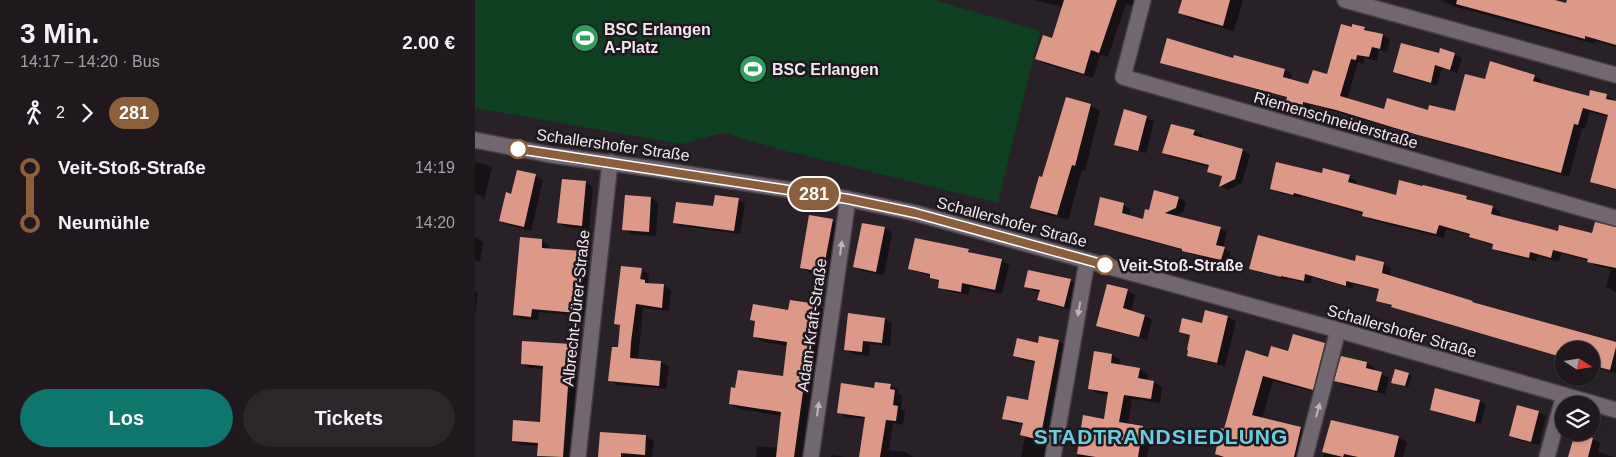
<!DOCTYPE html>
<html lang="de">
<head>
<meta charset="utf-8">
<style>
	body { margin:0; font-family:Helvetica,sans-serif; background:#2c262b; color:#f1f3f6; height:100vh; display:flex; flex-direction:column; font-size:19px; white-space:nowrap }
	* { box-sizing:border-box; margin:0 }
	p { font-size:16px; color:#a1a0a4 }
	.icon { flex:none; width:28px; height:28px; fill:none; stroke:currentColor; stroke-width:2; stroke-linecap:round; stroke-linejoin:round }
	.map { position:relative; flex:1; overflow:hidden }
	.panel { display:flex; flex-direction:column; background:#1f191e; width:475px }
	.panel>* { flex:none }
	.badge { padding:0 10px; border-radius:16px; font-size:18px; line-height:32px }
	.needle { width:32px; rotate:102deg }
	.fabs { position:absolute; left:1080px; top:341px; display:grid; gap:10px }
	.fabs a { display:grid; place-items:center; width:45px; height:45px; border-radius:50%; background:#1f191e; box-shadow:0 1px 4px #0004,0 0 0 1px #3c383c; font-size:25px }
	.map>.badge { position:absolute; translate:-50% -50%; box-shadow:0 0 0 2px #fff }
	.legs { display:flex; align-items:center; gap:8px; height:55px; padding:0 20px; font-size:16px }
	.legs p { margin-inline-start:auto }
	.head { display:flex; align-items:center; justify-content:space-between; height:85px; padding:0 20px }
	h1 { font-size:28px; font-weight:800; line-height:38px }
	.action { display:flex; gap:10px; margin-top:auto; padding:10px 20px }
	.action a { flex:1; height:58px; border-radius:30px; background:#0f766e; color:#fff; font-size:20px; font-weight:800; line-height:58px; text-align:center }
	.action a+a { background:#2c262b; color:#f1f3f6 }
	ul { padding:0 20px; list-style:none }
	li { display:flex; align-items:center; gap:18px; height:55px; font-size:19px }
	li i { display:grid; place-items:center; width:8px; height:100%; margin:0 6px; background:currentColor }
	li i::after { content:''; width:12px; height:12px; margin:-6px; border:4px solid; border-radius:50%; background:#1f191e }
	li p { margin-inline-start:auto }
	li:first-child i { background:linear-gradient(#0000 50%,currentColor 0) }
	li:last-child i { background:linear-gradient(currentColor 50%,#0000 0) }
	main { display:flex; flex:1; min-height:0 }
	.map>svg:first-child { display:block }
	.green { fill:#0d3f20 }
	.shadow { fill:#0007; fill-rule:evenodd }
	.building { fill:#dd9987 }
	.lines { fill:none; stroke-linecap:round; stroke-linejoin:round }
	.street-casing { stroke:#464046; stroke-width:18 }
	.secondary-casing { stroke:#464046; stroke-width:18 }
	.street { stroke:#716770; stroke-width:15 }
	.secondary { stroke:#716770; stroke-width:15 }
	.oneway { fill:#bdb5bc }
	.line-1-casing { stroke:#fff; stroke-width:11 }
	.line-1 { stroke:#8b5e3c; stroke-width:8 }
	.stop-1-dot { fill:#fff; stroke:#8b5e3c; stroke-width:2.5 }
	.labels { text-anchor:middle; dominant-baseline:central; stroke-width:5; stroke-linejoin:round; paint-order:stroke }
	.poi-label { font-size:16px; font-weight:bold; fill:#efe9ee; stroke:#1f181e; text-anchor:start }
	.street-label { font-size:16px; fill:#efe9ee; stroke:#1f181e }
	.stop-label { font-size:16px; font-weight:bold; fill:#efe9ee; stroke:#1f181e; text-anchor:start }
	.district-label { font-size:21px; font-weight:bold; letter-spacing:1px; fill:#66d0e1; stroke:#1f181e }
</style>
</head>
<body>
<main>
<section class="panel">
<div class="head"><div><h1>3 Min.</h1><p>14:17 – 14:20 · Bus</p></div><b>2.00 €</b></div>
<div class="legs"><svg class="icon" aria-label="walk" viewBox="0 0 24 24"><circle cx="13" cy="4" r="2"/><path d="M13 8l-2 6 4 7M11 14l-3 7M7 12l3-4h3l4 4"/></svg>2<svg class="icon" aria-label="forward" viewBox="0 0 24 24"><path d="M9 5l7 7-7 7"/></svg><b class="badge" style="background:#8b5e3c;color:#fff">281</b></div>
<ul>
<li><i style="color:#8b5e3c"></i><b>Veit-Stoß-Straße</b><p>14:19</p></li>
<li><i style="color:#8b5e3c"></i><b>Neumühle</b><p>14:20</p></li>
</ul>
<div class="action"><a>Los</a><a>Tickets</a></div>
</section>
<div class="map">
<svg width="1141" height="457" viewBox="0 0 1141 457">
	<rect width="100%" height="100%" fill="#292128"/>
	<!-- green -->
	<path class="green" d="M0 0H459L565 31 523 203 303 149 249 133 207 144 0 108Z"/>
	<!-- shadow -->
	<path class="shadow" d="M560 0H660L658 6 651 4 633 57 625 55 618 78 571 64 562 59 578 40 587 7Z
		M708 0H768L759 31 715 19 704 12Z
		M965 0H1075L1092 5 1094 0H1141V47L1120 41V44L1004 13 981 7Z
		M877 28H889L915 39 912 52 904 50 902 61 890 58 888 64 883 62 872 100 910 110 981 113 1011 81 1059 76 1067 80 1065 84 1114 98 1116 91 1132 96 1139 100V102L1141 103V190L1123 185 1116 181 1134 117 1115 112 1110 129 1107 128 1094 177 951 138 869 114 836 105 835 108 820 104 813 100V98L694 66 687 62 759 59 810 70 817 74 815 81 834 86 853 75Z
		M966 50 980 54 987 58 982 73 967 68 962 86 926 76 919 72 965 55Z
		M615 105 625 111 610 171 607 170 593 220 566 213 556 207 568 179Z
		M671 117 679 121 671 153 648 149 641 144Z
		M719 131 727 135 726 138 768 150 775 155 767 183 753 190 746 186 748 177 734 171 735 167 696 157 689 153Z
		M0 162 9 164 17 168 9 199 0 197 7 199 8 196 0 194Z
		M43 171 61 176 68 180 56 231 33 225 25 221 37 195Z
		M848 175 874 177 882 181 881 186 922 196 991 197 999 202 1017 207 1025 212 1024 217 1141 245V292L1131 287 1136 269 1121 266 1114 261 1086 253 1084 262 1063 256 1061 261 1027 253 1019 248V246L1004 241 996 235 971 229 969 238 896 220 888 216 889 214 827 196 826 198 804 193 796 188Z
		M88 180 111 182 118 187 114 229 91 227 83 223Z
		M680 191 704 198 711 202 708 212 698 217 745 228 752 232 748 248 756 252 753 263 715 254 710 251 627 228 620 224 648 205 655 209 654 216 668 220 675 212Z
		M176 198 183 203 181 236 156 234 149 229Z
		M263 200 270 203 265 234 206 226 200 223Z
		M357 221 365 225 356 276 334 272 326 267Z
		M410 228 417 233 409 275 387 271 380 266Z
		M0 237 8 242 5 262 0 261Z
		M441 239 494 251 502 255 526 260 534 265 527 294 495 287 493 295 472 291 464 287 465 282 456 278V276L442 272 434 268Z
		M67 241 74 245V250L107 252 114 257 109 316 64 312 63 320 47 319 39 315Z
		M882 257 909 264 916 268 914 276 997 302 1003 305 1141 343V373L1116 366V350H1089V358L925 310 902 300 904 290 878 284V289L837 277 836 284 813 279V280L783 272 776 268 881 262Z
		M147 267 166 270 174 274 173 283 176 285 189 286 196 290 194 311 168 308 163 360 186 362 194 366 191 389 142 385 135 380 138 348 144 349 146 326 141 323ZM165 271H168L166 285H163Z
		M595 281 603 285 597 310 571 304 564 300 566 292 558 291 551 286Z
		M633 285 653 291 660 295 656 312 670 316 677 320 672 340 630 329 622 325Z
		M0 291 3 293 0 313Z
		M341 305 351 311 336 403 329 457H281L282 446 303 448 307 416 265 409 255 404 309 378 313 346 289 342 279 337 282 322 277 320Z
		M731 312 753 317 761 321 750 366 721 359 714 355 716 337 705 332 728 324Z
		M410 319 417 323 415 346 395 344 394 356 378 354 370 349Z
		M583 341 591 346 569 457H546L550 436 547 435 548 425 536 423 528 418 554 401 561 363 547 360 540 356 564 344Z
		M849 344 859 350 848 394 798 381 787 419 826 428 835 434 830 457H746L741 454 750 431 794 358Z
		M96 346 103 350 96 457H66L64 456V446L46 445 38 440 66 423 69 369 55 368 47 364Z
		M620 353 637 355 645 360 644 366 664 369 673 374 672 381 679 382 687 387 685 403 657 399 653 425 668 427 676 432 672 457H602L609 417 630 420 634 395 622 393 614 388Z
		M867 357 892 363 900 368 899 371 906 373 914 378 910 394 868 385 861 380Z
		M933 374 937 376 933 387 921 384Z
		M416 385 423 389V393L427 395 426 409 430 411 428 425 418 423 414 450 431 452 438 457H385L391 419 371 417 364 412 400 389Z
		M1005 401 1011 405 1006 424 962 413 956 409Z
		M1064 412 1071 416 1064 445 1043 440 1035 436Z
		M856 421 924 438 932 442 928 457H848Z
		M126 433 171 437 179 441 177 457H124Z
		M1118 439 1125 443 1123 452 1139 457H1094Z
		M356 455 371 457H356Z"/>
	<!-- building -->
	<path class="building" d="M589 0H642L624 53 616 50 609 74 560 59 568 35 577 38Z
		M707 0H755L748 26 703 13Z
		M982 0H1080L1091 3 1092 0H1141V45L1110 36V39L981 4Z
		M866 24 877 27V24L890 27 889 30 908 34 905 49 897 47 894 57 882 55 881 60 876 59 865 96 909 109 912 98 953 110 954 105 980 111 990 74 1010 79 1015 61 1060 75 1058 81 1087 89 1114 96 1115 90 1132 94 1131 99 1141 101V189L1115 182 1133 115 1108 108 1103 125 1099 124 1086 173 943 135 861 110 828 102V105L811 101 812 97 685 63 692 38 758 58 759 55 810 69 808 77 833 84 838 70 852 74Z
		M926 43 964 53 965 48 980 53 975 70 960 65 956 83 918 72Z
		M591 97 616 104 600 166 597 165 582 215 555 208 564 176 567 177Z
		M649 109 672 116 663 151 639 145Z
		M696 124 720 130 718 135 768 149 760 179 744 187 747 176 732 172 734 165 687 153Z
		M801 162 847 173 848 168 875 175 873 182 921 195 924 180 947 186 948 185 992 196 991 199 1018 206 1016 214 1083 231 1084 225 1117 233 1120 222 1141 227V268L1112 262 1113 259 1078 250 1076 258 1055 252 1054 258 1017 249 1018 244 994 237 995 234 964 225 961 234 887 216 888 212 819 193 818 195 795 189Z
		M42 170 61 174 49 227 24 221 31 192 36 194Z
		M87 179 111 181 107 226 82 223Z
		M679 190 704 197 701 208 690 213 746 227 741 245 750 247 746 260 707 251V249L619 225 625 197 649 203 647 213 668 219 670 209 674 210Z
		M150 195 176 197 174 232 147 230Z
		M240 195 264 198 259 231 198 223 201 202 238 206Z
		M334 215 358 219 348 272 325 268Z
		M387 223 410 227 401 272 378 267Z
		M783 235 880 261 881 255 909 262 907 273 998 301 997 302 1141 342V347L1135 370 1116 365V350H1088L1086 357 916 307 917 305 901 301 904 289 871 281V286L830 274 829 281 806 276V277L774 269Z
		M45 237 67 239V248L107 251 102 313 57 309 56 317 38 315Z
		M440 238 494 249 493 252 527 259 520 290 487 283 486 292 463 288 464 280 455 278V274L433 269Z
		M146 266 167 268 165 279 170 280V283L189 284 187 308 161 304 156 342 155 358 186 361 184 386 133 381 137 347H143L145 325 139 324Z
		M553 270 596 279 589 307 562 300 565 290 549 287Z
		M632 284 653 289 648 308 670 315 664 337 621 326Z
		M315 300 342 304 334 355H333L319 457H301L306 412 254 404 256 387 260 388 263 370 308 376 312 342 278 337 280 321 275 320 278 304 313 310Z
		M730 310 753 316 742 363 712 356 713 350H712L715 335 704 332 707 318 727 323Z
		M373 313 410 318 407 343 388 341 387 352 369 350Z
		M818 334 850 343 838 390 788 376 777 415 826 427 819 457H749L740 454 746 428 749 429 771 350 793 357 796 346 813 351Z
		M564 336 584 340 565 440 545 435 548 423 527 419 532 396 553 400 560 361 538 356 542 338 563 343Z
		M47 341 96 344 88 457 62 456 63 443 37 441 38 420 65 422 68 366 46 364Z
		M619 351 637 354 636 363 665 368 663 378 679 381 676 399 649 395 644 422 668 426 663 457H621L602 454 608 415 629 419 633 392 613 389Z
		M866 356 892 362 891 368 907 372 902 391 859 381Z
		M920 369 934 373 930 386 916 383Z
		M400 382 416 384 415 389 420 390 418 405 423 406 421 421 411 420 405 457H384L390 417 362 413 366 383 399 388Z
		M960 388 1005 400 1000 422 955 410Z
		M1042 405 1064 411 1056 442 1034 436Z
		M856 420 924 436 919 457H883L869 454 868 457 847 452Z
		M125 432 171 435 170 455 146 453V457H123Z
		M1100 433 1118 438 1113 457H1093Z"/>
	<g class="lines">
		<!-- street casing -->
		<g class="street-casing">
			<path id="street" d="M668 0 648 77 1141 218
				M870 0 1141 75
				M103 457 135 162
				M336 457 373 199
				M578 457 612 261
				M830 457 863 330
				M1072 457 1089 395"/>
		</g>
		<!-- secondary casing -->
		<g class="secondary-casing">
			<path id="secondary" d="M0 140 76 155 180 169 373 199 440 213 863 330 1141 410"/>
		</g>
		<!-- street -->
		<use href="#street" class="street"/>
		<!-- secondary -->
		<use href="#secondary" class="secondary"/>
	</g>
	<!-- one-way arrows -->
	<defs><path id="oneway-solid" d="M-6-.8H1V-3.2L6.5 0L1 3.2V.8H-6Z" transform="scale(1.25)"/></defs>
	<g class="oneway">
		<use href="#oneway-solid" transform="translate(366 248) rotate(-82)"/>
		<use href="#oneway-solid" transform="translate(604 309) rotate(100)"/>
		<use href="#oneway-solid" transform="translate(343 409) rotate(-82)"/>
		<use href="#oneway-solid" transform="translate(843 410) rotate(-75)"/>
	</g>
	<g class="lines">
		<!-- line-1 casing -->
		<g class="line-1-casing">
			<path id="line-1" d="M43 149 373 199 440 213 630 265"/>
		</g>
		<!-- line-1 -->
		<use href="#line-1" class="line-1"/>
	</g>
	<!-- icons -->
	<defs>
		<g id="stadium-disc" transform="scale(1.4375)"><circle r="9.5" fill="#2e9e5b" stroke="#1f181e"/><path d="M0-5a6.5 5 0 1 0 0 10a6.5 5 0 1 0 0-10ZM-3.5-1.8h7v3.6h-7Z" fill="#fff"/></g>
	</defs>
	<g fill-rule="evenodd">
		<use href="#stadium-disc" x="110" y="38"/>
		<use href="#stadium-disc" x="278" y="69"/>
	</g>
	<!-- markers -->
	<g class="stop-1-dot">
		<circle cx="43" cy="149" r="9"/>
		<circle cx="630" cy="265" r="9"/>
	</g>
	<g class="labels">
		<!-- poi labels -->
		<g class="poi-label">
			<text x="129" y="29">BSC Erlangen<tspan x="129" dy="18">A-Platz</tspan></text>
			<text x="297" y="69">BSC Erlangen</text>
		</g>
		<!-- street labels -->
		<g class="street-label">
			<text transform="translate(861 120) rotate(16)">Riemenschneiderstraße</text>
			<text transform="translate(138 145) rotate(8)">Schallershofer Straße</text>
			<text transform="translate(537 222) rotate(15)">Schallershofer Straße</text>
			<text transform="translate(101 308) rotate(-84)">Albrecht-Dürer-Straße</text>
			<text transform="translate(337 325) rotate(-82)">Adam-Kraft-Straße</text>
			<text transform="translate(927 331) rotate(16)">Schallershofer Straße</text>
		</g>
		<!-- stop labels -->
		<g class="stop-label">
			<text x="644" y="265">Veit-Stoß-Straße</text>
		</g>
		<!-- district labels -->
		<g class="district-label">
			<text x="686" y="436">STADTRANDSIEDLUNG</text>
		</g>
	</g>
</svg>
<div class="fabs">
<a><svg class="needle" viewBox="-14 -14 28 28"><path d="M0-13l5 13h-10z" fill="#e53935"/><path d="M0 13l5-13h-10z" fill="#a1a0a4"/></svg></a>
<a><svg class="icon" aria-label="layers" viewBox="0 0 24 24"><path d="M12 4l9 5-9 5-9-5zM3 14l9 5 9-5"/></svg></a>
</div>
<b class="badge" style="left:339px;top:194px;background:#8b5e3c;color:#fff">281</b>
</div>
</main>
</body>
</html>
